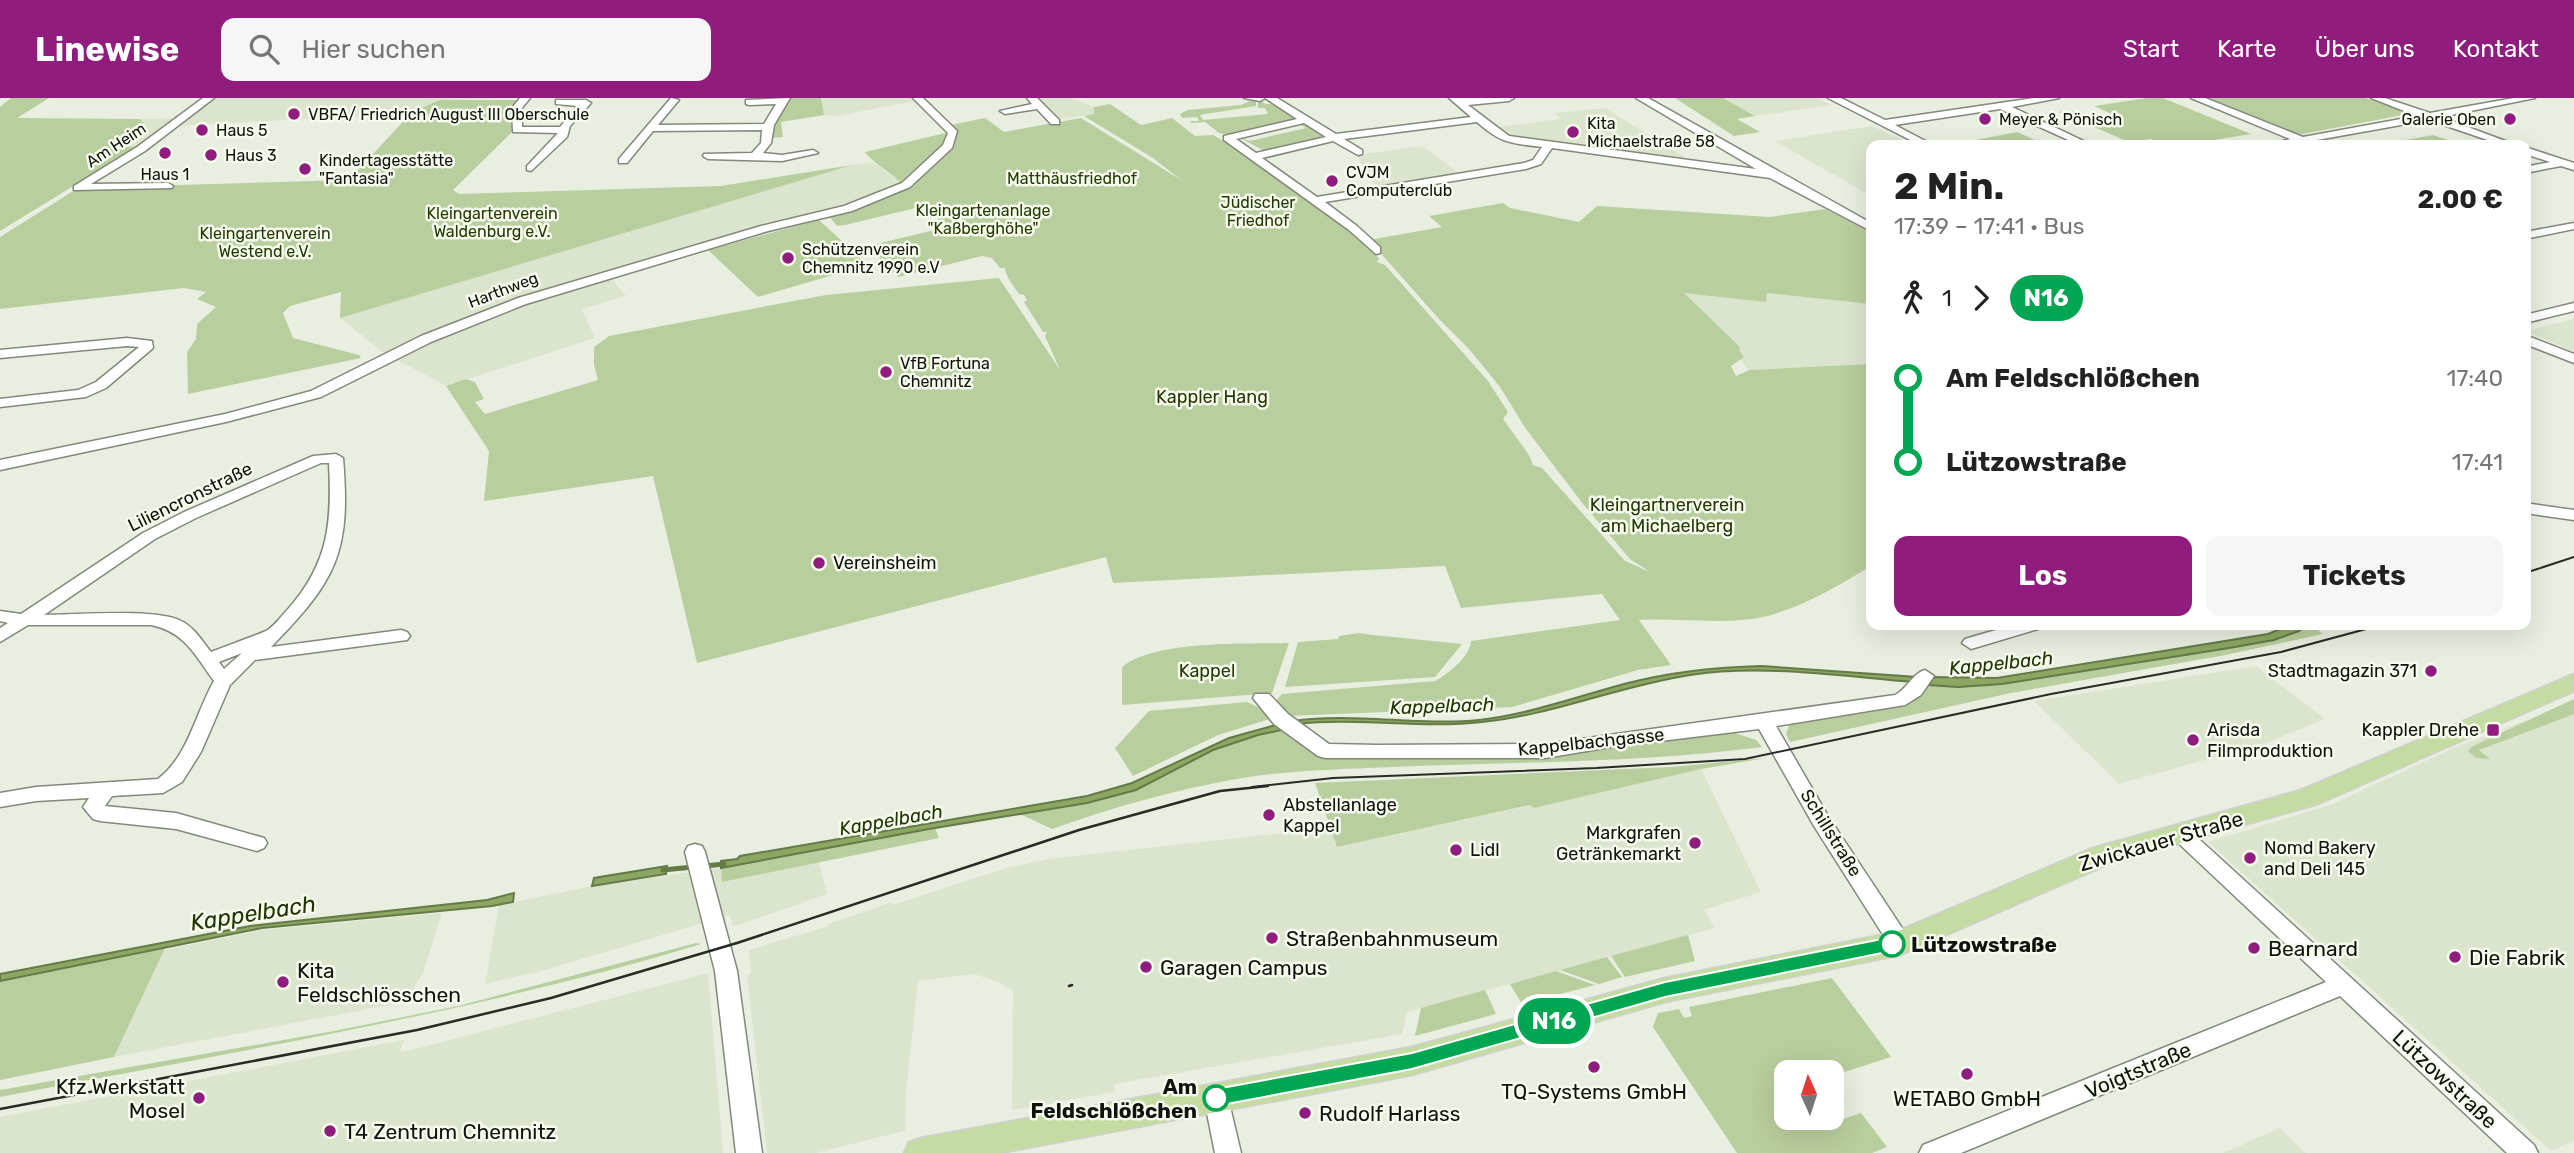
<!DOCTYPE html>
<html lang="de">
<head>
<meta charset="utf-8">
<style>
	body { margin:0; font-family:Rubik,sans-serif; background:#f6f6f6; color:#222; height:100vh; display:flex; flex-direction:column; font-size:26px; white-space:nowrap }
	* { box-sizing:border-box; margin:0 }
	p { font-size:23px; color:#767676 }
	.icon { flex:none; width:38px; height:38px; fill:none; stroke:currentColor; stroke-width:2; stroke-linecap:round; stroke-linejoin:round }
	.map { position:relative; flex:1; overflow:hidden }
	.panel { position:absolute; left:1866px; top:42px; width:665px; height:490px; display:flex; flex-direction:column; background:#fff; border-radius:14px; box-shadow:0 7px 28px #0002 }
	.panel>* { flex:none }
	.badge { padding:0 14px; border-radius:23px; font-size:24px; line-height:46px }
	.needle { width:46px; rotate:357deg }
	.tools { position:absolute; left:1774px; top:962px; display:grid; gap:14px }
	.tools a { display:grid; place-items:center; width:70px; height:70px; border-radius:14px; background:#fff; box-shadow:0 7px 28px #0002; font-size:35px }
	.map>.badge { position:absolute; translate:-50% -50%; box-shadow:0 0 0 4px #fff }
	.legs { display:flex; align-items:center; gap:10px; height:77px; padding:0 28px; font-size:23px }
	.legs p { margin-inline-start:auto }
	.summary { display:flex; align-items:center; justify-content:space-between; height:119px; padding:0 28px }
	h1 { font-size:38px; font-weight:700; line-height:52px }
	.cta { display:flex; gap:14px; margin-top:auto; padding:14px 28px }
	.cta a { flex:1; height:80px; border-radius:14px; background:#901d7d; color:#fff; font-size:28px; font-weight:700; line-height:80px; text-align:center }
	.cta a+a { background:#f6f6f6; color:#222 }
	ul { padding:0 28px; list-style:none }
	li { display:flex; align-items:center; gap:24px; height:84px; font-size:26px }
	li i { display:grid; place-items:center; width:10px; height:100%; margin:0 9px; background:currentColor }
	li i::after { content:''; width:18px; height:18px; margin:-9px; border:5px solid; border-radius:50%; background:#fff }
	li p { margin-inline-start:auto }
	li:first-child i { background:linear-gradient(#0000 50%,currentColor 0) }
	li:last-child i { background:linear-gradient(currentColor 50%,#0000 0) }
	header { display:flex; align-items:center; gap:42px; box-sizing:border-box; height:98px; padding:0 35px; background:#901d7d; color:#fff }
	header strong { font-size:33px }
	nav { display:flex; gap:38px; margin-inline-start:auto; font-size:24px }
	.search { width:490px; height:63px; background:#f6f6f6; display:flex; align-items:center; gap:18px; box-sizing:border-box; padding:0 24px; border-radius:14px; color:#767676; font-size:26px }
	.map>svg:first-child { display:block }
	.built { fill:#dbe5ce }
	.green { fill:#b9ce9e }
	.water { fill:#8ba761; stroke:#667a48; stroke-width:2 }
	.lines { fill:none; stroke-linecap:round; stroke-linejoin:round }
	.stream { stroke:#667a48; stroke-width:5 }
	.minor-casing { stroke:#82887a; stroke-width:3 }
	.major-casing { stroke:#cfd0cf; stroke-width:3 }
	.minor { fill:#fff; fill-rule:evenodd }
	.major { fill:#c4dba1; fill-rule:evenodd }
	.tram-far1 { stroke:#282b25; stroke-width:2 }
	.tram { stroke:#282b25; stroke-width:2.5 }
	.line-1 { fill:#00a651; stroke:#fff; stroke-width:2 }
	.poi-dot { fill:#901d7d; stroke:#f5fced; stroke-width:2.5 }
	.stop-1-dot { fill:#fff; stroke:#00a651; stroke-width:3.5 }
	.labels { text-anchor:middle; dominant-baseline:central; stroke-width:5; stroke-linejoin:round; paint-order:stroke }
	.far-poi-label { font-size:16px; fill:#10120d; stroke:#f5fced; text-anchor:start }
	.far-street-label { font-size:16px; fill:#10120d; stroke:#f5fced }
	.far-park-label { font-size:16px; fill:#273803; stroke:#f5fced }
	.park-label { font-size:18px; fill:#273803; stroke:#f5fced }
	.street-label { font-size:18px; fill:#10120d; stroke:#f5fced }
	.poi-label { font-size:18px; fill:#10120d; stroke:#f5fced; text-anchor:start }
	.water-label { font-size:19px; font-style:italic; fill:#233400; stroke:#f5fced }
	.near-street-label { font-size:21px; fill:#10120d; stroke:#f5fced }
	.near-poi-label { font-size:21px; fill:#10120d; stroke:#f5fced; text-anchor:start }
	.near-stop-label { font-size:21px; font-weight:bold; fill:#10120d; stroke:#f5fced; text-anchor:start }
	.near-water-label { font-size:23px; font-style:italic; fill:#233400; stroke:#f5fced }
</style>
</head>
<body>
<header>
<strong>Linewise</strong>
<div class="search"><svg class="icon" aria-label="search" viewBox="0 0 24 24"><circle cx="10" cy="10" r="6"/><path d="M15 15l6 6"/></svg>Hier suchen</div>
<nav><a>Start</a><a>Karte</a><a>Über uns</a><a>Kontakt</a></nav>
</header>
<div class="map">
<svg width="2574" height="1055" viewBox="0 0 2574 1055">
	<rect width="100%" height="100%" fill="#e8efe0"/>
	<!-- built -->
	<path class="built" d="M212 0H521L439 2 411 15 177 28 146 49H111L144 25 139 21 188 20Z
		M821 0H912L916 3 837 18 824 17Z
		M1038 0H1071L1094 9V16L1054 22Z
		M1723 0H1817L1832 7 1755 18Z
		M1605 10 1685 59 1680 62 1540 43 1511 38 1498 29 1560 21 1555 15Z
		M1872 28 1912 47H1871V98L1775 43Z
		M1423 48 1460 76 1379 89 1356 71 1363 69 1357 57Z
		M873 64 901 84 905 92 848 114 610 179 626 198 582 211 595 240 446 288 383 254 340 220 646 127 852 67Z
		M1683 194 1766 204 1767 195 1871 206V237H1868L1871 266 1749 272Z
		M2574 221V254L2526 233Z
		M2256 568 2325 621 2269 644 2119 686 2034 603Z
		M2574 604V1043L2551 1053 2208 744 2333 706 2451 651Z
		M1701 671 1761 794 1704 812 1715 830 1407 914 1402 936 1114 986V994L1012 1012 1013 893 998 884 974 876 918 883 906 995 905 1033 815 1055H767L747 878 751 875 749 852 829 828 828 826 892 804 893 807 1003 771 1047 761 1330 730 1338 749 1530 707 1534 710Z
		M819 764 827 796 733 829 730 817 545 872 485 886 499 807 592 788 721 770 723 784Z
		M442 815 423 875 405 904 114 959 164 852 262 832Z
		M708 875 723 1055H0V1019L404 942 400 954 407 953Z
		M2280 1030 2305 1055H2223Z"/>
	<!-- green -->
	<path class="green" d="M11 0H49L17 20 139 21 144 25 112 48 137 49 0 133V9Z
		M789 0H821L824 17 781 24 783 39 772 40 770 34Z
		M1675 0H1723L1755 18 1737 21 1760 34 1734 38Z
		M2147 0H2163L2251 36 2183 47H2167L2151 41 2129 44 2059 14C2085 9 2090 25 2116 18L2094 8Z
		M2204 0H2365L2399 12 2403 17 2302 36 2293 35Z
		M439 2H518L511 35 453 92 459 96 721 88 852 67 340 220 341 194 290 208 283 215 293 240 359 257 361 260 188 296 187 254 196 241 197 226 216 209 197 201 206 194 184 190 0 211V139L78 90 349 82 411 15Z
		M1250 3H1256V8L1200 17 1203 22 1268 16 1265 10H1258V3H1262L1265 6H1273L1295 21 1231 37 1219 35 1205 24 1191 25 1190 23H1199L1197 19 1182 20 1180 16 1188 12 1241 7Z
		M1110 6 1141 27 1172 20 1195 38 1213 37 1271 70 1362 141 1379 161 1377 164 1385 167 1488 283 1508 314 1503 321 1529 357 1533 367 1542 370 1625 463 1650 474 1630 461 1583 406 1526 331 1500 289 1469 251 1439 221 1369 142 1442 129 1429 118 1503 105 1510 110 1579 124 1597 108 1770 119 1825 111 1871 134V206L1767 195 1766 204 1684 195 1740 249 1739 252 1744 259 1731 268 1736 278 1749 272 1871 266V468C1838 488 1801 510 1763 519 1727 527 1678 520 1639 522L1671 567 1638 572 1512 609 1286 618 1275 604 1282 596 1435 583C1448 576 1470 559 1471 543L1620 522 1602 496 1461 510 1445 468 1113 485 1106 459 697 565 653 378 484 403 489 353 446 288 466 281 475 284 484 301 475 304 485 316 598 282 594 267V249L609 238 826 197 999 180 1060 272 1045 238 1047 234H1043L1024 204 1027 202 1024 197 1019 196C1013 187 1006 179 1005 170H1000L992 160 982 158 898 179 868 148 947 129 924 108 845 127 837 128 829 118 848 114 905 92C898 76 876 69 865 54L954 33 951 27 985 20 1004 34 1081 20 1181 82 1153 60 1084 18 1094 16V9Z
		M1302 25 1326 40 1266 54 1239 39 1250 43 1306 30 1299 26Z
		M2017 34 2046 47H1983L1976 42Z
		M2433 37 2463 47H2379Z
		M819 122 868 167 758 199 708 152Z
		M2307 527H2311L2323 536 2225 557 2011 595 1790 644 1786 636 1790 625 1920 597 1929 587 1958 589 2002 586 2229 550 2274 542Z
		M1359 535 1373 537 1462 546 1435 579 1285 589 1298 544 1338 541 1339 538Z
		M1289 545 1272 595 1122 607V569C1154 542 1247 546 1289 545Z
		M2574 601V616L2479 652 2490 661 2476 660 2468 653 2473 648Z
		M1247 604 1266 613 1273 620 1218 637 1133 678 1115 650 1149 613Z
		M1286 631 1322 658H1425L1729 633 1756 642 1762 649C1648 664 1532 664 1417 668 1359 671 1300 671 1242 680 1177 691 1114 709 1052 731L1020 716 1087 705 1136 692 1197 658 1258 637Z
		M1766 660 1701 671 1534 710 1530 707 1337 749 1315 685 1671 669Z
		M935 730 939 740 722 784 721 770Z
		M1688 837 1695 863 1625 879 1611 858Z
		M696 845 701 846C471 916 235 953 0 999V992L334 933 458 908Z
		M165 850 114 959 0 982V883Z
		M1607 859 1622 879 1599 886 1560 872Z
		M1556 873 1595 887 1522 906 1510 886Z
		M1832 880 1891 959 1832 978V975H1787V1020H1809L1816 1030 1861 1015 1887 1049 1872 1055H1737L1653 929 1658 915 1679 911 1684 920 1692 918 1689 909Z
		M1485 892 1496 916 1415 938 1421 910Z"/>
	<!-- water -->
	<path class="water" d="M2290 527H2307L2299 533 2274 542 2229 550 2002 586 1958 589 1929 587 1933 579 1997 580 2268 536Z
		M1762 568 1916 579 1913 584C1840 578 1762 566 1690 577 1619 588 1553 617 1482 624 1420 631 1358 619 1296 626L1292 623C1354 614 1417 628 1479 622 1530 616 1576 599 1624 586 1670 574 1715 569 1762 568Z
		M1279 626 1286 631 1258 637 1213 652 1136 692 1087 705 929 731 721 770V763L737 761 740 758 1087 698 1132 685 1229 640Z
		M667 768 666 776 592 788 594 780Z
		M514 795 513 804 492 808 262 830 0 883V876L250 828 487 802Z"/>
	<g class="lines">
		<!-- stream -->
		<path class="stream" d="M705 768 724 766
			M663 772 693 769"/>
		<!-- minor casing -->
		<g class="minor-casing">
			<path id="minor" d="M203 0H214L145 53 91 86 168 85 173 88 172 90 74 92V88L137 49Z
				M520 0H530L522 10V29H560L578 8 556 6V2H586L591 5 570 28 567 39 531 73 527 72V68L558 35 513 34 512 10Z
				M671 0 679 2 658 27 764 26 776 6 749 7 746 6V2L790 0 774 27 771 45 763 55 782 57 813 52 818 55 782 63 708 61 703 58 704 56 752 55 761 45 762 32 653 33 627 65H619V61Z
				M913 0H923L957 33 952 50 910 89 852 113 768 133 526 206 431 244 321 299 226 324 0 372V362L225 316 311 293 421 238 518 200 761 128 844 108 902 85 943 47 948 35Z
				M1027 0H1037L1059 22V26H1051L1037 11 1005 16 1000 13 1032 6Z
				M1244 0H1265L1260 3Z
				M1265 0H1277L1336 36 1471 19 1449 0H1514L1509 3 1468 7 1509 38 1756 71 1636 0H1648L1871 125V133L1770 80 1552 50 1541 66 1526 71 1325 104 1357 128 1380 149V155L1376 156 1349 132 1224 42V38L1297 21ZM1477 24C1502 46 1511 45 1542 49L1533 62 1524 65 1317 99 1262 60 1333 43 1358 57 1362 56V52L1344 41ZM1304 25 1326 39 1256 55 1236 41Z
				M1828 0H1841L1885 22 2034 0H2059L2012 9 2092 47H2079L2000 11 1895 27 1933 47H1920Z
				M2191 0H2205L2303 39 2417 18 2371 0H2385L2430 15 2514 0H2535L2441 19 2516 47H2502L2429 22 2289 47H2269L2290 41Z
				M2525 49 2574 65V72L2561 68 2525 75V69L2550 64 2525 56Z
				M2574 125V131L2525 141V134Z
				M2574 205V213L2525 225V217Z
				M2525 237 2574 256V265L2525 246Z
				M127 240 152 243 153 250 106 290 86 299 0 309V301L78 292 96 284 139 249 127 248 0 260V252Z
				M336 356 343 360C351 454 337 482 271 549L401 532 407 534 410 538 407 542 255 562 230 587 201 654 182 684 163 695 112 698 105 708 176 715 264 740 267 745 264 750 257 753 176 731 100 723 93 721 83 709 89 700 36 703 0 709V695L36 689 158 681C189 657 195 616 214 583 195 557 185 534 151 527H28L0 544V530L8 525 0 523V513L21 516 143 435 184 414 313 358ZM321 365H329C332 424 329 464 289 510 283 516 274 529 266 533 249 540 229 547 211 554 202 543 194 529 181 523 155 510 76 517 44 517L155 441 196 420ZM242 555 224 571 219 564Z
				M2525 405 2574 412V422L2525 415Z
				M2013 527H2041L2038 531 1971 551 1962 545 1965 541Z
				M1925 572 1934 578 1921 597 1905 607 1776 628 1828 718 1908 839 1911 845 1908 851 1900 854 1892 851 1814 728 1759 631 1611 649 1545 660H1325L1318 658 1274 626 1253 600 1255 596H1269L1288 616 1329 646 1378 647 1545 646 1895 597C1907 591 1913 575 1925 572Z
				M2181 728 2188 731 2534 1047 2538 1055H2507L2340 898 1961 1055H1919L1923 1047 2326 884 2174 741 2171 736 2174 731Z
				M695 746 702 748 705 754 737 873 762 1055H736L715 873 685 754 688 748Z
				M1216 989 1225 992 1228 1000 1241 1055H1215L1204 1000 1207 992Z"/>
		</g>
		<!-- major casing -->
		<g class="major-casing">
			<path id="major" d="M2574 576V593L2318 706 2111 765 1900 857 1665 904 1412 977 1000 1055H904L909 1044 921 1040 1412 949 1665 880 1896 834 2093 750 2301 692Z"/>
		</g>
		<!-- minor -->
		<use href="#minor" class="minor"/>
		<!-- major -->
		<use href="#major" class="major"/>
		<!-- tram-far1 -->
		<path class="tram-far1" d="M2525 475 2574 459
			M1252 689 1333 680 1596 670 1745 661 2051 596 2281 554 2381 527"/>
		<!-- tram -->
		<path class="tram" d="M1069 888 1072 887
			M0 1011 417 932 551 900 737 845 1079 732 1220 693 1268 688"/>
	</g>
	<!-- line-1 -->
	<path class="line-1" d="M1892 839 1898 841 1901 846 1898 851 1892 853 1665 899 1412 971 1216 1008 1210 1006 1207 1000 1210 994 1216 991 1412 955 1665 884Z"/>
	<!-- markers -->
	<g class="poi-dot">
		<circle cx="294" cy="16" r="7"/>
		<circle cx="1985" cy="21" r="7"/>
		<circle cx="2510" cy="21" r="7"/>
		<circle cx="202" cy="32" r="7"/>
		<circle cx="1573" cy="34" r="7"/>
		<circle cx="165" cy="55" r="7"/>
		<circle cx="211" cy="57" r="7"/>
		<circle cx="305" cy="71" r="7"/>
		<circle cx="1332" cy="83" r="7"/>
		<circle cx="788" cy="160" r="7"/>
		<circle cx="886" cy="274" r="7"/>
		<circle cx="819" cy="465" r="7"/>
		<circle cx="2431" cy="573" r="7"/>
		<rect x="2486" y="625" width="14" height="14" rx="3.5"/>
		<circle cx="2193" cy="642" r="7"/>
		<circle cx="1269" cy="717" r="7"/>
		<circle cx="1695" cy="745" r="7"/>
		<circle cx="1456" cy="752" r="7"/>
		<circle cx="2250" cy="760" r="7"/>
		<circle cx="1272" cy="840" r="7"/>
		<circle cx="2254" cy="850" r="7"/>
		<circle cx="2455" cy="859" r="7"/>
		<circle cx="1146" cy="869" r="7"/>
		<circle cx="283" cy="884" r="7"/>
		<circle cx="1594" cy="969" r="7"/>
		<circle cx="1967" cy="976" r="7"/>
		<circle cx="199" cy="1000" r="7"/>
		<circle cx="1305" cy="1015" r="7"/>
		<circle cx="330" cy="1033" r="7"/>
	</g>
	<g class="stop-1-dot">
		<circle cx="1892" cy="846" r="12"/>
		<circle cx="1216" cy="1000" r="12"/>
	</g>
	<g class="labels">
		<!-- far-poi labels -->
		<g class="far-poi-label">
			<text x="308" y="16">VBFA/ Friedrich August III Oberschule</text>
			<text x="1999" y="21">Meyer &amp; Pönisch</text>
			<text x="2496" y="21" text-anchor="end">Galerie Oben</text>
			<text x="1587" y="25">Kita<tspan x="1587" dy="18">Michaelstraße 58</tspan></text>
			<text x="216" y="32">Haus 5</text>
			<text x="225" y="57">Haus 3</text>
			<text x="319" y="62">Kindertagesstätte<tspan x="319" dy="18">"Fantasia"</tspan></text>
			<text x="1346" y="74">CVJM<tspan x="1346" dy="18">Computerclub</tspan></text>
			<text x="165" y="76" text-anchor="middle">Haus 1</text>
			<text x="802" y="151">Schützenverein<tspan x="802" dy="18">Chemnitz 1990 e.V</tspan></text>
			<text x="900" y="265">VfB Fortuna<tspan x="900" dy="18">Chemnitz</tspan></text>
		</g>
		<!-- far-street labels -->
		<g class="far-street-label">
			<text transform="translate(116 47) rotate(-33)">Am Heim</text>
			<text transform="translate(503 192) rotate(-21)">Harthweg</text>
		</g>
		<!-- far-park labels -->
		<g class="far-park-label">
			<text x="1072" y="80">Matthäusfriedhof</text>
			<text x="1258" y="104">Jüdischer<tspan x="1258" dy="18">Friedhof</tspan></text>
			<text x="983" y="112">Kleingartenanlage<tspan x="983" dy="18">"Kaßberghöhe"</tspan></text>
			<text x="492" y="115">Kleingartenverein<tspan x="492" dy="18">Waldenburg e.V.</tspan></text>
			<text x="265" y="135">Kleingartenverein<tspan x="265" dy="18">Westend e.V.</tspan></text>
		</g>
		<!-- park labels -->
		<g class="park-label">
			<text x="1212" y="299">Kappler Hang</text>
			<text x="1667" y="407">Kleingartnerverein<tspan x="1667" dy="21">am Michaelberg</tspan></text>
			<text x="1207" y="573">Kappel</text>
		</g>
		<!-- street labels -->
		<g class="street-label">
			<text transform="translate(190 399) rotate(-26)">Liliencronstraße</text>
			<text transform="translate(1591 644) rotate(-6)">Kappelbachgasse</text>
			<text transform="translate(1831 735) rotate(58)">Schillstraße</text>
		</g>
		<!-- poi labels -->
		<g class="poi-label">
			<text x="833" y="465">Vereinsheim</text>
			<text x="2417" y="573" text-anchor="end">Stadtmagazin 371</text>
			<text x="2207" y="632">Arisda<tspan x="2207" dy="21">Filmproduktion</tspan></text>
			<text x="2479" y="632" text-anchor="end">Kappler Drehe</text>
			<text x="1283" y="707">Abstellanlage<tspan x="1283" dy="21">Kappel</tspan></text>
			<text x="1681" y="735" text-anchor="end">Markgrafen<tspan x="1681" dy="21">Getränkemarkt</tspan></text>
			<text x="2264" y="750">Nomd Bakery<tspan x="2264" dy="21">and Deli 145</tspan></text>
			<text x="1470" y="752">Lidl</text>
		</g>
		<!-- water labels -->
		<g class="water-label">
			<text transform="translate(2001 565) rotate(-6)">Kappelbach</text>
			<text transform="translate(1442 608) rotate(-2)">Kappelbach</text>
			<text transform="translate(891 722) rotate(-10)">Kappelbach</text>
		</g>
		<!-- near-street labels -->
		<g class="near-street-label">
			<text transform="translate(2161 743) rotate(-16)">Zwickauer Straße</text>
			<text transform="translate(2138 972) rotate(-23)">Voigtstraße</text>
			<text transform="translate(2445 981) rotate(43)">Lützowstraße</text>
		</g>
		<!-- near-poi labels -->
		<g class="near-poi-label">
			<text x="1286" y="840">Straßenbahnmuseum</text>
			<text x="2268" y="850">Bearnard</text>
			<text x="2469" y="859">Die Fabrik</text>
			<text x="1160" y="869">Garagen Campus</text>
			<text x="297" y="872">Kita<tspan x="297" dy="24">Feldschlösschen</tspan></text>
			<text x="185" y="988" text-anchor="end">Kfz Werkstatt<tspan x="185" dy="24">Mosel</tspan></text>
			<text x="1594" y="993" text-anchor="middle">TQ-Systems GmbH</text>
			<text x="1967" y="1000" text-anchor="middle">WETABO GmbH</text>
			<text x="1319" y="1015">Rudolf Harlass</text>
			<text x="344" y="1033">T4 Zentrum Chemnitz</text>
		</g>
		<!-- near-stop labels -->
		<g class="near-stop-label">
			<text x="1911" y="846">Lützowstraße</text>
			<text x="1197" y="988" text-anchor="end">Am<tspan x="1197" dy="24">Feldschlößchen</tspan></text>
		</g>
		<!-- near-water labels -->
		<g class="near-water-label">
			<text transform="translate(253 815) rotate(-9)">Kappelbach</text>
		</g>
	</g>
</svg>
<div class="tools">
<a><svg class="needle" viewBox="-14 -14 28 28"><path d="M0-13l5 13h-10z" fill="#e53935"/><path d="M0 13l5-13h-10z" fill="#767676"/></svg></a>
</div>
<b class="badge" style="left:1554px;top:923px;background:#00a651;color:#fff">N16</b>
<section class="panel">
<div class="summary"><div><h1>2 Min.</h1><p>17:39 – 17:41 · Bus</p></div><b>2.00 €</b></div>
<div class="legs"><svg class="icon" aria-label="walk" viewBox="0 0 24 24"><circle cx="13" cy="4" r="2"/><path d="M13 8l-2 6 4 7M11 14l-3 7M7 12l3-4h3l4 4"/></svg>1<svg class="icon" aria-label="forward" viewBox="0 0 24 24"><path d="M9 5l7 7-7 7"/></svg><b class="badge" style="background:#00a651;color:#fff">N16</b></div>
<ul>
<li><i style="color:#00a651"></i><b>Am Feldschlößchen</b><p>17:40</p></li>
<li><i style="color:#00a651"></i><b>Lützowstraße</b><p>17:41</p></li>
</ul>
<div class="cta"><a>Los</a><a>Tickets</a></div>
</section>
</div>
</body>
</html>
